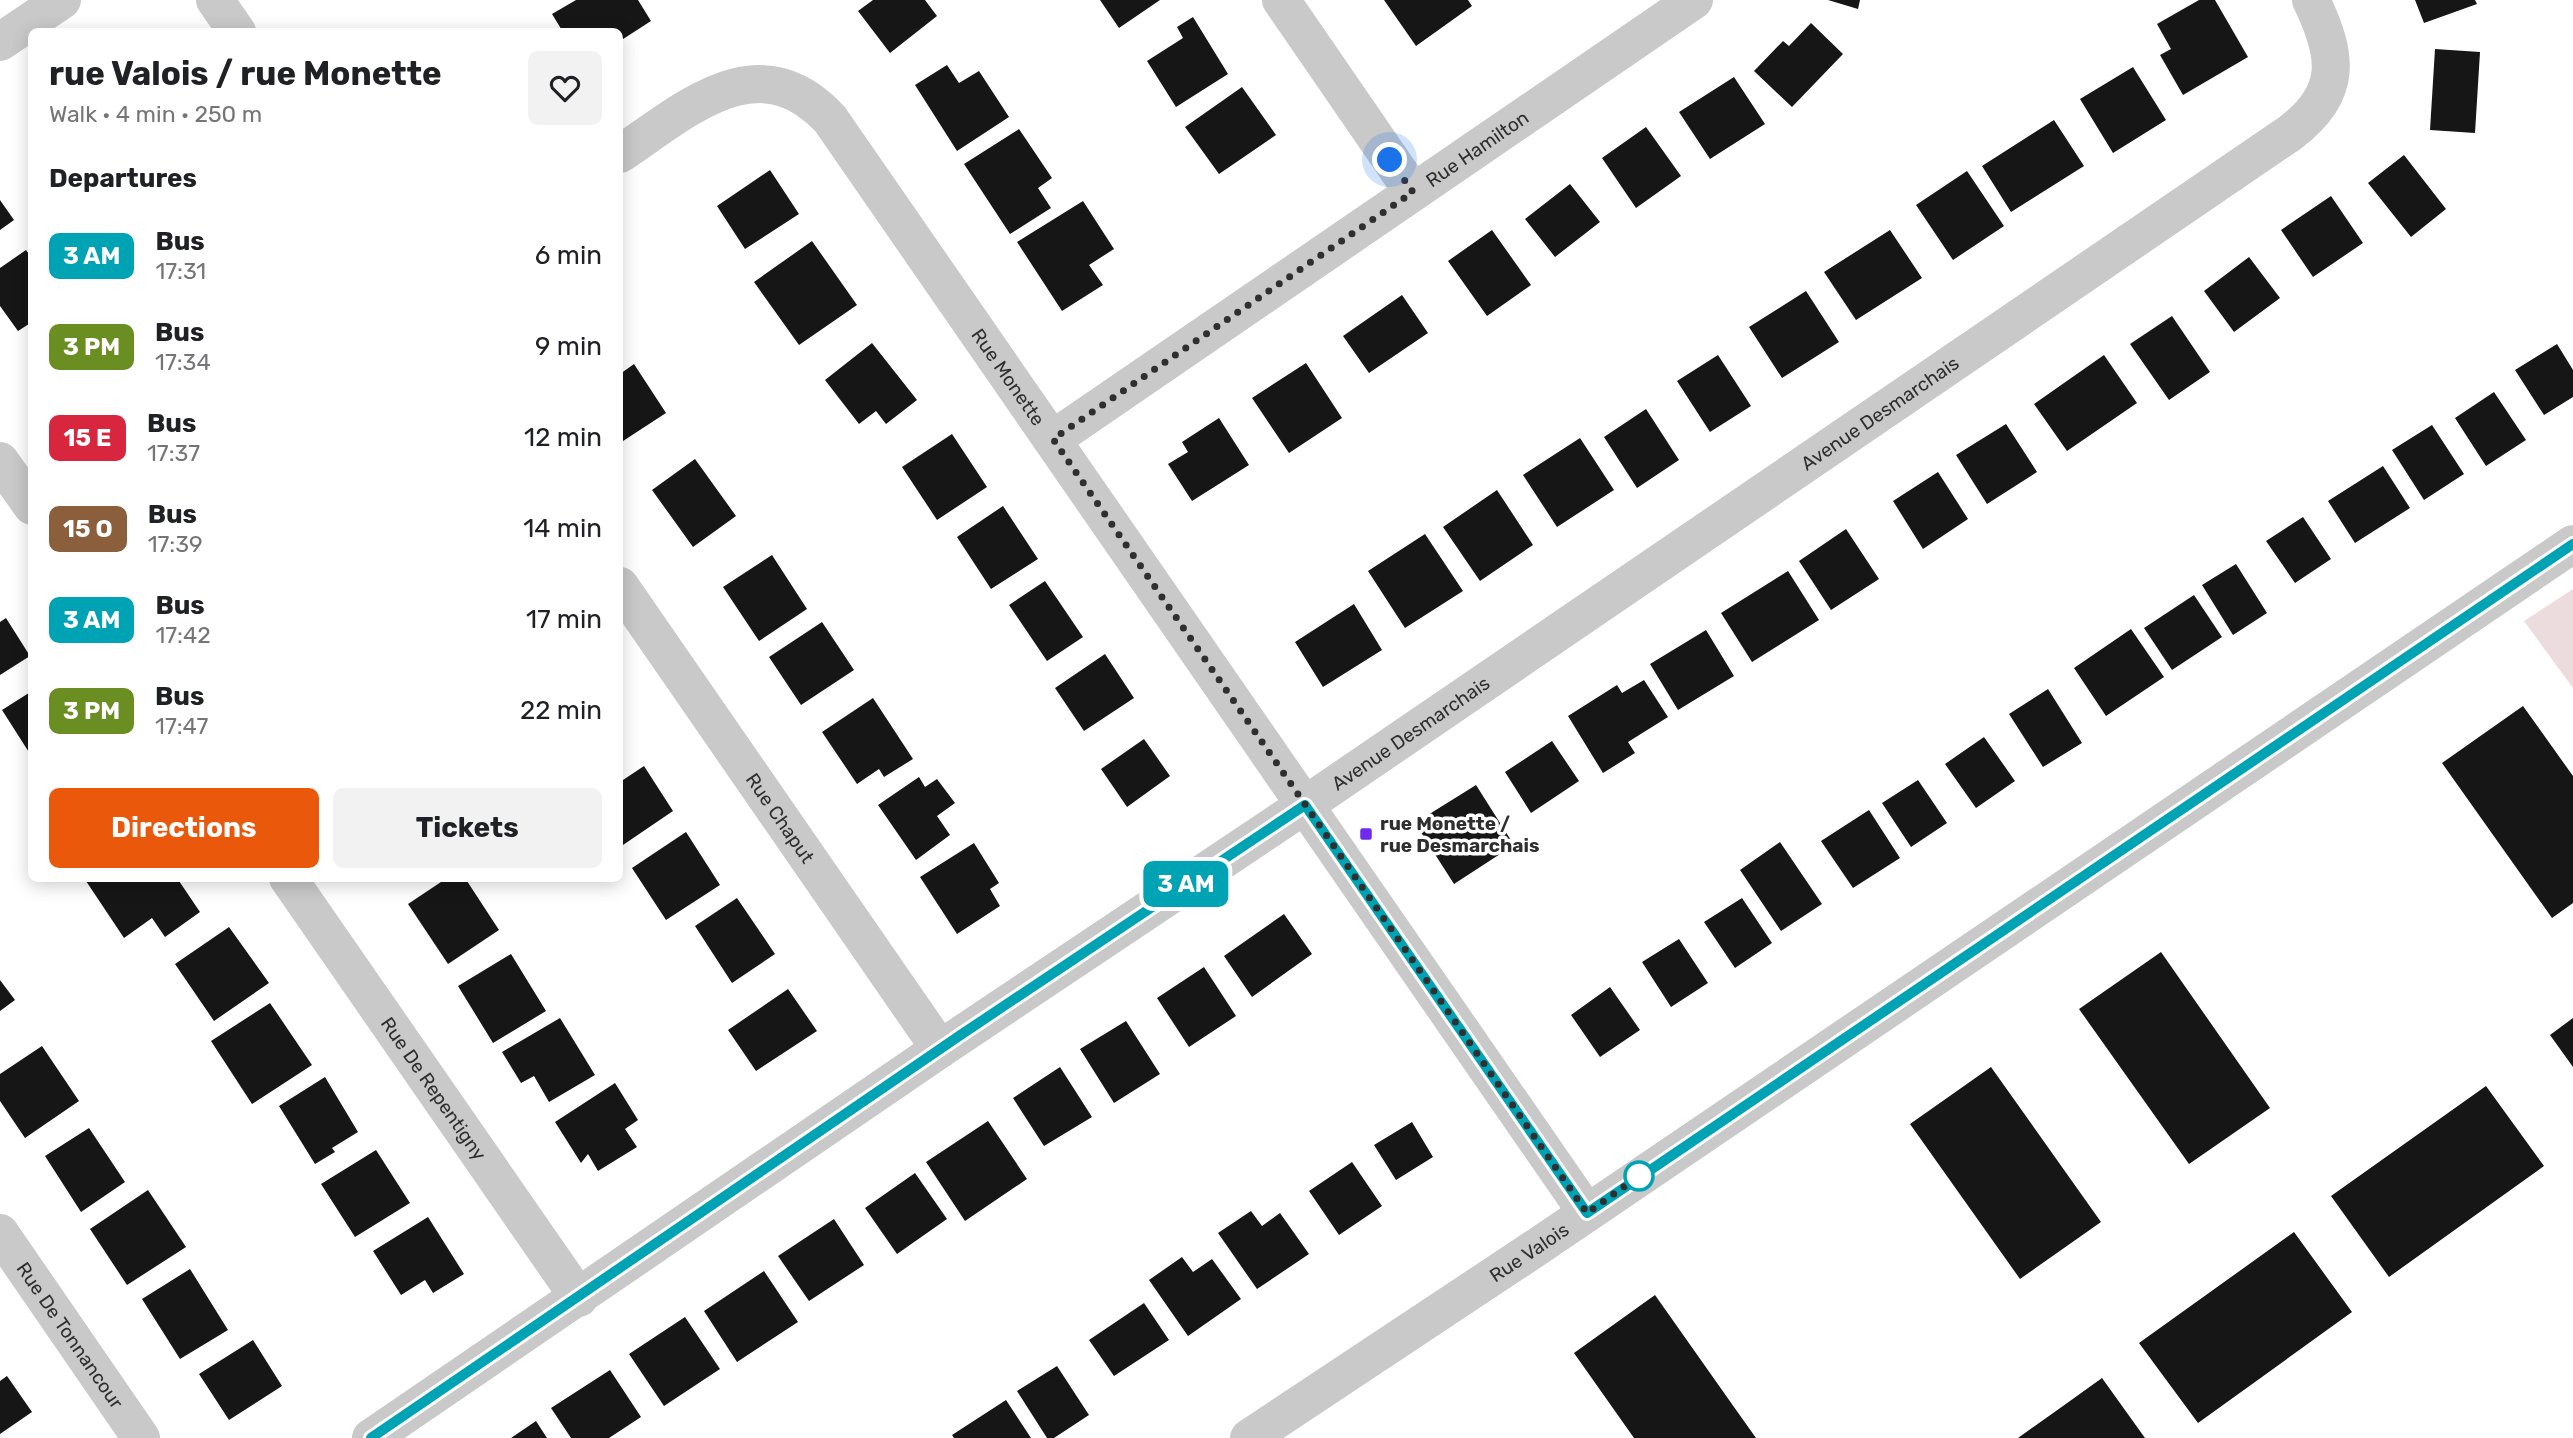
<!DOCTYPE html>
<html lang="en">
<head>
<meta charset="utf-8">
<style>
	body { margin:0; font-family:Rubik,sans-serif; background:#f2f2f2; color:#202124; height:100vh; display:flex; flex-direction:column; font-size:26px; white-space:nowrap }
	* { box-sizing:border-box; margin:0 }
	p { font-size:23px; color:#757577 }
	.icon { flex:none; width:38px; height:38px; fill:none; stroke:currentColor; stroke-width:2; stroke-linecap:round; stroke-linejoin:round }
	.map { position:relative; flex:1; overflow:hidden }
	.drawer { position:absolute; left:28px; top:28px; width:595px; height:854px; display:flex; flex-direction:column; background:#fff; border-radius:10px; box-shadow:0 4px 18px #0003 }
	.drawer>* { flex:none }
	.badge { padding:0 14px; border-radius:10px; font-size:24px; line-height:46px }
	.you { position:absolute; width:35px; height:35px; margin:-18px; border:5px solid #fff; border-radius:50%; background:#1a73e8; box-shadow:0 0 0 10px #1a73e833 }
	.map>.badge { position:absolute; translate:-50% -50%; box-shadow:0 0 0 4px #fff }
	h2 { padding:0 21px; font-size:26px; line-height:63px }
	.round { display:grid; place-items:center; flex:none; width:74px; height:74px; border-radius:10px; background:#f2f2f2 }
	.headline { display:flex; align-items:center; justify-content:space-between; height:119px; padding:0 21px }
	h1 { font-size:33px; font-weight:700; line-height:52px }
	.cta { display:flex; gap:14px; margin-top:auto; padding:14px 21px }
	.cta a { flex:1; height:80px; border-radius:10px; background:#ea580c; color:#fff; font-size:28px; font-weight:700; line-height:80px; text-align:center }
	.cta a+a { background:#f2f2f2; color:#202124 }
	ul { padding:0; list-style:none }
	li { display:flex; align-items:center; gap:21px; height:91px; padding:0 21px }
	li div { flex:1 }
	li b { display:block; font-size:26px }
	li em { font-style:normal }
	li .badge { min-width:77px; font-weight:700; text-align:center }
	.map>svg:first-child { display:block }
	.green { fill:#eddcde }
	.building { fill:#161616 }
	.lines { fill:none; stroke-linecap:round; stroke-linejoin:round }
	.minor { stroke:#c9c9c9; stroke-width:38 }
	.line-casing { stroke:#fff; stroke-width:16 }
	.line { stroke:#00a3b4; stroke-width:10 }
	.walk { stroke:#2f2f2f; stroke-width:7; stroke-dasharray:0 12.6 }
	.poi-dot { fill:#702aed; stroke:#fff; stroke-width:2.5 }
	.stop-dot { fill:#fff; stroke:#00a3b4; stroke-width:3.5 }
	.labels { text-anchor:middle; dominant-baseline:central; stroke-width:7; stroke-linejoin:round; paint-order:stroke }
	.street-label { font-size:19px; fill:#2f2f2f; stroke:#fff }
	.poi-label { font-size:19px; font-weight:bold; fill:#2f2f2f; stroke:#fff; text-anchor:start }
</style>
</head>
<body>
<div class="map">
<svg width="2573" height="1438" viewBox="0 0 2573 1438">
	<rect width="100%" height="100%" fill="#fff"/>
	<!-- green -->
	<path class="green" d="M2573 589V688L2524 621Z"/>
	<!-- building -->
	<path class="building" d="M576 0H638L651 21 620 41V32H563L552 14Z
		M873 0H925L937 16 890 53 858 11Z
		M1100 0H1160L1119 28Z
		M1384 0H1468L1472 6 1416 46Z
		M1828 0H1860L1858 9Z
		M2199 0H2215L2248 57 2183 95 2160 55 2171 49 2157 24Z
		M2415 0H2475L2477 4 2424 23Z
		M1193 17 1228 74 1176 107 1147 61 1183 38 1177 27Z
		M1811 23 1843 54 1792 107 1754 71 1783 41 1789 46Z
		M2435 49 2480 52 2475 133 2430 130Z
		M947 65 959 83 979 71 1009 117 957 151 915 85Z
		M2133 67 2166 120 2113 153 2080 99Z
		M1734 77 1765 124 1710 159 1679 112Z
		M1242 87 1276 135 1219 174 1185 127Z
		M2054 120 2084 166 2011 212 1982 166Z
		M1646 127 1681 176 1636 208 1602 158Z
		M1019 129 1052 178 1038 188 1051 208 1010 234 964 164Z
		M2404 155 2446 209 2411 237 2368 183Z
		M770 170 799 214 745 249 717 206Z
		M1967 171 2004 226 1953 260 1916 205Z
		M1570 184 1600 222 1555 257 1525 219Z
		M2331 196 2363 243 2313 277 2281 230Z
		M0 200 14 220 0 230Z
		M1083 201 1114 249 1089 265 1103 285 1062 311 1017 242Z
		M1492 230 1531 285 1487 316 1448 261Z
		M1890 230 1922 278 1856 320 1824 272Z
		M812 241 857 305 799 345 754 282Z
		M26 250 32 258V322L18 331 0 306V268Z
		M2249 257 2280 298 2234 332 2204 291Z
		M1806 291 1839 342 1782 378 1749 327Z
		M1402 295 1428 333 1369 373 1343 336Z
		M2172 316 2210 372 2169 400 2130 344Z
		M872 343 917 400 886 424 876 411 859 424 825 380Z
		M2557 344 2573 370V397L2544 415 2515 370Z
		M1718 355 1751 406 1710 432 1677 381Z
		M2104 355 2137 403 2067 451 2034 404Z
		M1306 363 1342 418 1289 453 1252 398Z
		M634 364 666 413 623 441 620 435V374Z
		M2494 392 2526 440 2486 466 2455 418Z
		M1646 409 1679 460 1637 488 1604 437Z
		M1219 418 1249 465 1192 501 1168 464 1188 452 1182 442Z
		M2006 424 2037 472 1987 504 1956 455Z
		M2432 425 2464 474 2424 500 2392 450Z
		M952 434 987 487 937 520 902 467Z
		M1580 438 1614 490 1557 527 1523 475Z
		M695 459 736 516 693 547 652 490Z
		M2383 466 2410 508 2355 543 2328 501Z
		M1938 472 1968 519 1923 549 1893 501Z
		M1497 490 1533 545 1480 581 1443 527Z
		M1003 506 1038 559 991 589 957 537Z
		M2303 517 2331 559 2295 583 2266 541Z
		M1846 529 1879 579 1831 610 1799 561Z
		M1425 534 1463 591 1405 628 1368 571Z
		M772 555 807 609 759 641 723 587Z
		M2236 564 2267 613 2233 635 2202 585Z
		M1788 571 1819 620 1752 662 1721 613Z
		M1045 581 1083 637 1047 661 1009 605Z
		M2194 595 2222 637 2172 670 2144 628Z
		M1354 604 1382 650 1323 687 1295 642Z
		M6 618 30 656 0 675V622Z
		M822 622 854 670 801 705 769 657Z
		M2131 629 2164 677 2106 716 2074 668Z
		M1706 630 1734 676 1678 710 1650 664Z
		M1105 654 1134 698 1084 731 1055 688Z
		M1644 680 1668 717 1628 742 1635 753 1603 773 1568 716 1617 685 1622 693Z
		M2048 689 2082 743 2043 767 2009 714Z
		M32 691V757L2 710Z
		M873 698 913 759 884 777 879 769 857 784 822 732Z
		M2523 706 2573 776V903L2552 918 2442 763Z
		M1984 737 2015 781 1976 808 1945 764Z
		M1144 739 1170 776 1127 807 1101 769Z
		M1552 741 1579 781 1531 813 1505 772Z
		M644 766 673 811 620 847V782Z
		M919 777 925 787 937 779 955 803 937 816 950 835 916 860 878 805Z
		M1918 780 1947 823 1911 847 1882 803Z
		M1476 785 1514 845 1454 884 1415 823Z
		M1869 810 1900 858 1853 888 1821 841Z
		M686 832 720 885 666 920 632 868Z
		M1780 842 1822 904 1781 931 1740 870Z
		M974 843 999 883 990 889 1000 906 957 934 920 877Z
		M84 878H177L200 912 165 937 152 918 124 938Z
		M447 878H465L499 930 448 964 408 904Z
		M737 898 775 954 732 983 695 926Z
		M1742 898 1772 943 1735 968 1704 922Z
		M1284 914 1312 954 1252 997 1224 956Z
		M229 927 269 983 214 1021 175 964Z
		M1679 939 1708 983 1671 1007 1642 962Z
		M2161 952 2270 1108 2189 1164 2079 1009Z
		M511 954 546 1011 493 1043 458 986Z
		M1204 967 1236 1016 1189 1047 1157 998Z
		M0 980 15 1000 0 1011Z
		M1610 987 1640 1030 1600 1057 1571 1015Z
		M788 989 817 1031 756 1071 728 1030Z
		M270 1003 312 1065 252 1104 211 1041Z
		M560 1018 595 1075 549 1102 534 1076 521 1083 502 1052Z
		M2573 1018V1067L2550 1035Z
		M1126 1021 1160 1074 1114 1103 1080 1049Z
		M42 1046 79 1101 25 1138 0 1101V1074Z
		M1060 1067 1092 1117 1044 1146 1013 1098Z
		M1991 1067 2101 1222 2020 1279 1910 1124Z
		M325 1077 358 1132 332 1148 335 1152 315 1164 279 1106Z
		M615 1083 638 1120 625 1129 637 1147 598 1171 588 1154 581 1163 555 1122Z
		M2486 1086 2544 1166 2389 1277 2331 1196Z
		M988 1121 1027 1179 965 1221 926 1162Z
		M1412 1122 1433 1157 1396 1180 1374 1145Z
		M89 1128 125 1182 81 1212 45 1156Z
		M376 1150 410 1203 355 1237 321 1184Z
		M1352 1162 1382 1206 1339 1235 1309 1191Z
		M915 1173 947 1219 897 1254 865 1208Z
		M148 1190 186 1247 127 1285 90 1229Z
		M1251 1211 1262 1226 1280 1213 1309 1254 1257 1289 1218 1233Z
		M428 1217 464 1274 433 1293 425 1280 401 1295 373 1251Z
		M834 1219 864 1265 809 1301 778 1256Z
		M2294 1232 2352 1312 2198 1423 2139 1343Z
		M1182 1257 1193 1272 1212 1259 1241 1299 1188 1336 1149 1280Z
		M190 1269 228 1330 180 1359 142 1299Z
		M764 1271 798 1322 737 1362 704 1311Z
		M1655 1295 1734 1407 1756 1438H1634L1574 1353Z
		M1144 1303 1169 1340 1114 1376 1089 1340Z
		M685 1317 720 1369 664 1406 629 1354Z
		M253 1340 282 1386 229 1420 199 1374Z
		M1057 1366 1089 1415 1054 1438H1047L1017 1391Z
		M610 1370 641 1417 609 1438H571L551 1408Z
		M7 1376 32 1412 0 1434V1381Z
		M2102 1378 2145 1438H2018L2063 1406Z
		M1006 1400 1031 1438H954L952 1435Z
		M536 1421 547 1438H511Z"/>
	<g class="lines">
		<!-- minor -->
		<g class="minor">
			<path d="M215 0 237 32"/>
			<path d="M1281 0 1413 192"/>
			<path d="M0 42 62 0"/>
			<path id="s1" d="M620 154C686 110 758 42 830 119L1587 1213"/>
			<path id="s2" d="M1053 439 1694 0"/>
			<path d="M0 461 32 506"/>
			<path id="s3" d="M620 586 940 1049"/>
			<path id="s4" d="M288 878 579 1298"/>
			<path id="s5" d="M0 1233 141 1438"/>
			<path id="s6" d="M371 1438 940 1049 1305 805 2290 133C2343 93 2338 56 2311 0"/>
			<path id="s7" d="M1249 1438 1537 1247 2573 544"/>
		</g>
	</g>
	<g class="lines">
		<!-- line casing -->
		<g class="line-casing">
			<path id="line" d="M371 1438 962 1034 1305 805 1587 1213 2573 544"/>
		</g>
		<!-- line -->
		<use href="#line" class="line"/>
		<!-- walk -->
		<path class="walk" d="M1390 160 1413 192 1053 439 1587 1213 1642 1174 1639 1176"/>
	</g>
	<!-- markers -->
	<rect class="poi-dot" x="1359" y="827" width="14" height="14" rx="3.5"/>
	<circle class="stop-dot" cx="1639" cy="1176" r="14"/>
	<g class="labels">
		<!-- street labels -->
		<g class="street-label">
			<text stroke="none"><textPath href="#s2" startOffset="514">Rue Hamilton</textPath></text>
			<text stroke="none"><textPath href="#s1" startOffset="553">Rue Monette</textPath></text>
			<text stroke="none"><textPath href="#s6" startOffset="1824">Avenue Desmarchais</textPath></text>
			<text stroke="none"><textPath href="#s6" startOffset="1256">Avenue Desmarchais</textPath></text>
			<text stroke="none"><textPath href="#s3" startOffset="282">Rue Chaput</textPath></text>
			<text stroke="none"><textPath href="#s4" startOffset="256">Rue De Repentigny</textPath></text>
			<text stroke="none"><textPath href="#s7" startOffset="336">Rue Valois</textPath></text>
			<text stroke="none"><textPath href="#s5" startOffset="124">Rue De Tonnancour</textPath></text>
		</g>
		<!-- poi labels -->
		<g class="poi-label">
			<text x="1380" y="823">rue Monette /<tspan x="1380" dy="22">rue Desmarchais</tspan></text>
		</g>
	</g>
</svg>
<div class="you" style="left:1390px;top:160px"></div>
<b class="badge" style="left:1186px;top:884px;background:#00a3b4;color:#fff">3 AM</b>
<section class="drawer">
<div class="headline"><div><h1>rue Valois / rue Monette</h1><p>Walk · 4 min · 250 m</p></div><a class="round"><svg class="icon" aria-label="heart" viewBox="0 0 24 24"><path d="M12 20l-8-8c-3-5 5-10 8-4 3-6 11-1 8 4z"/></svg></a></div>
<h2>Departures</h2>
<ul>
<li><span class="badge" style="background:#00a3b4;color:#fff">3 AM</span><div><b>Bus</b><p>17:31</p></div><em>6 min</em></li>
<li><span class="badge" style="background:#6b8e23;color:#fff">3 PM</span><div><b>Bus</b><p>17:34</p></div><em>9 min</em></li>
<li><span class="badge" style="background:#d7263d;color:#fff">15 E</span><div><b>Bus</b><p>17:37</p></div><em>12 min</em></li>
<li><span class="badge" style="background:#8b5e3c;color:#fff">15 O</span><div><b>Bus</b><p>17:39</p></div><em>14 min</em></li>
<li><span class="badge" style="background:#00a3b4;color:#fff">3 AM</span><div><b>Bus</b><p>17:42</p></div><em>17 min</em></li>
<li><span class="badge" style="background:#6b8e23;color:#fff">3 PM</span><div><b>Bus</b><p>17:47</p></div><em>22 min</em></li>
</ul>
<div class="cta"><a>Directions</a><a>Tickets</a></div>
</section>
</div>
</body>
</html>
